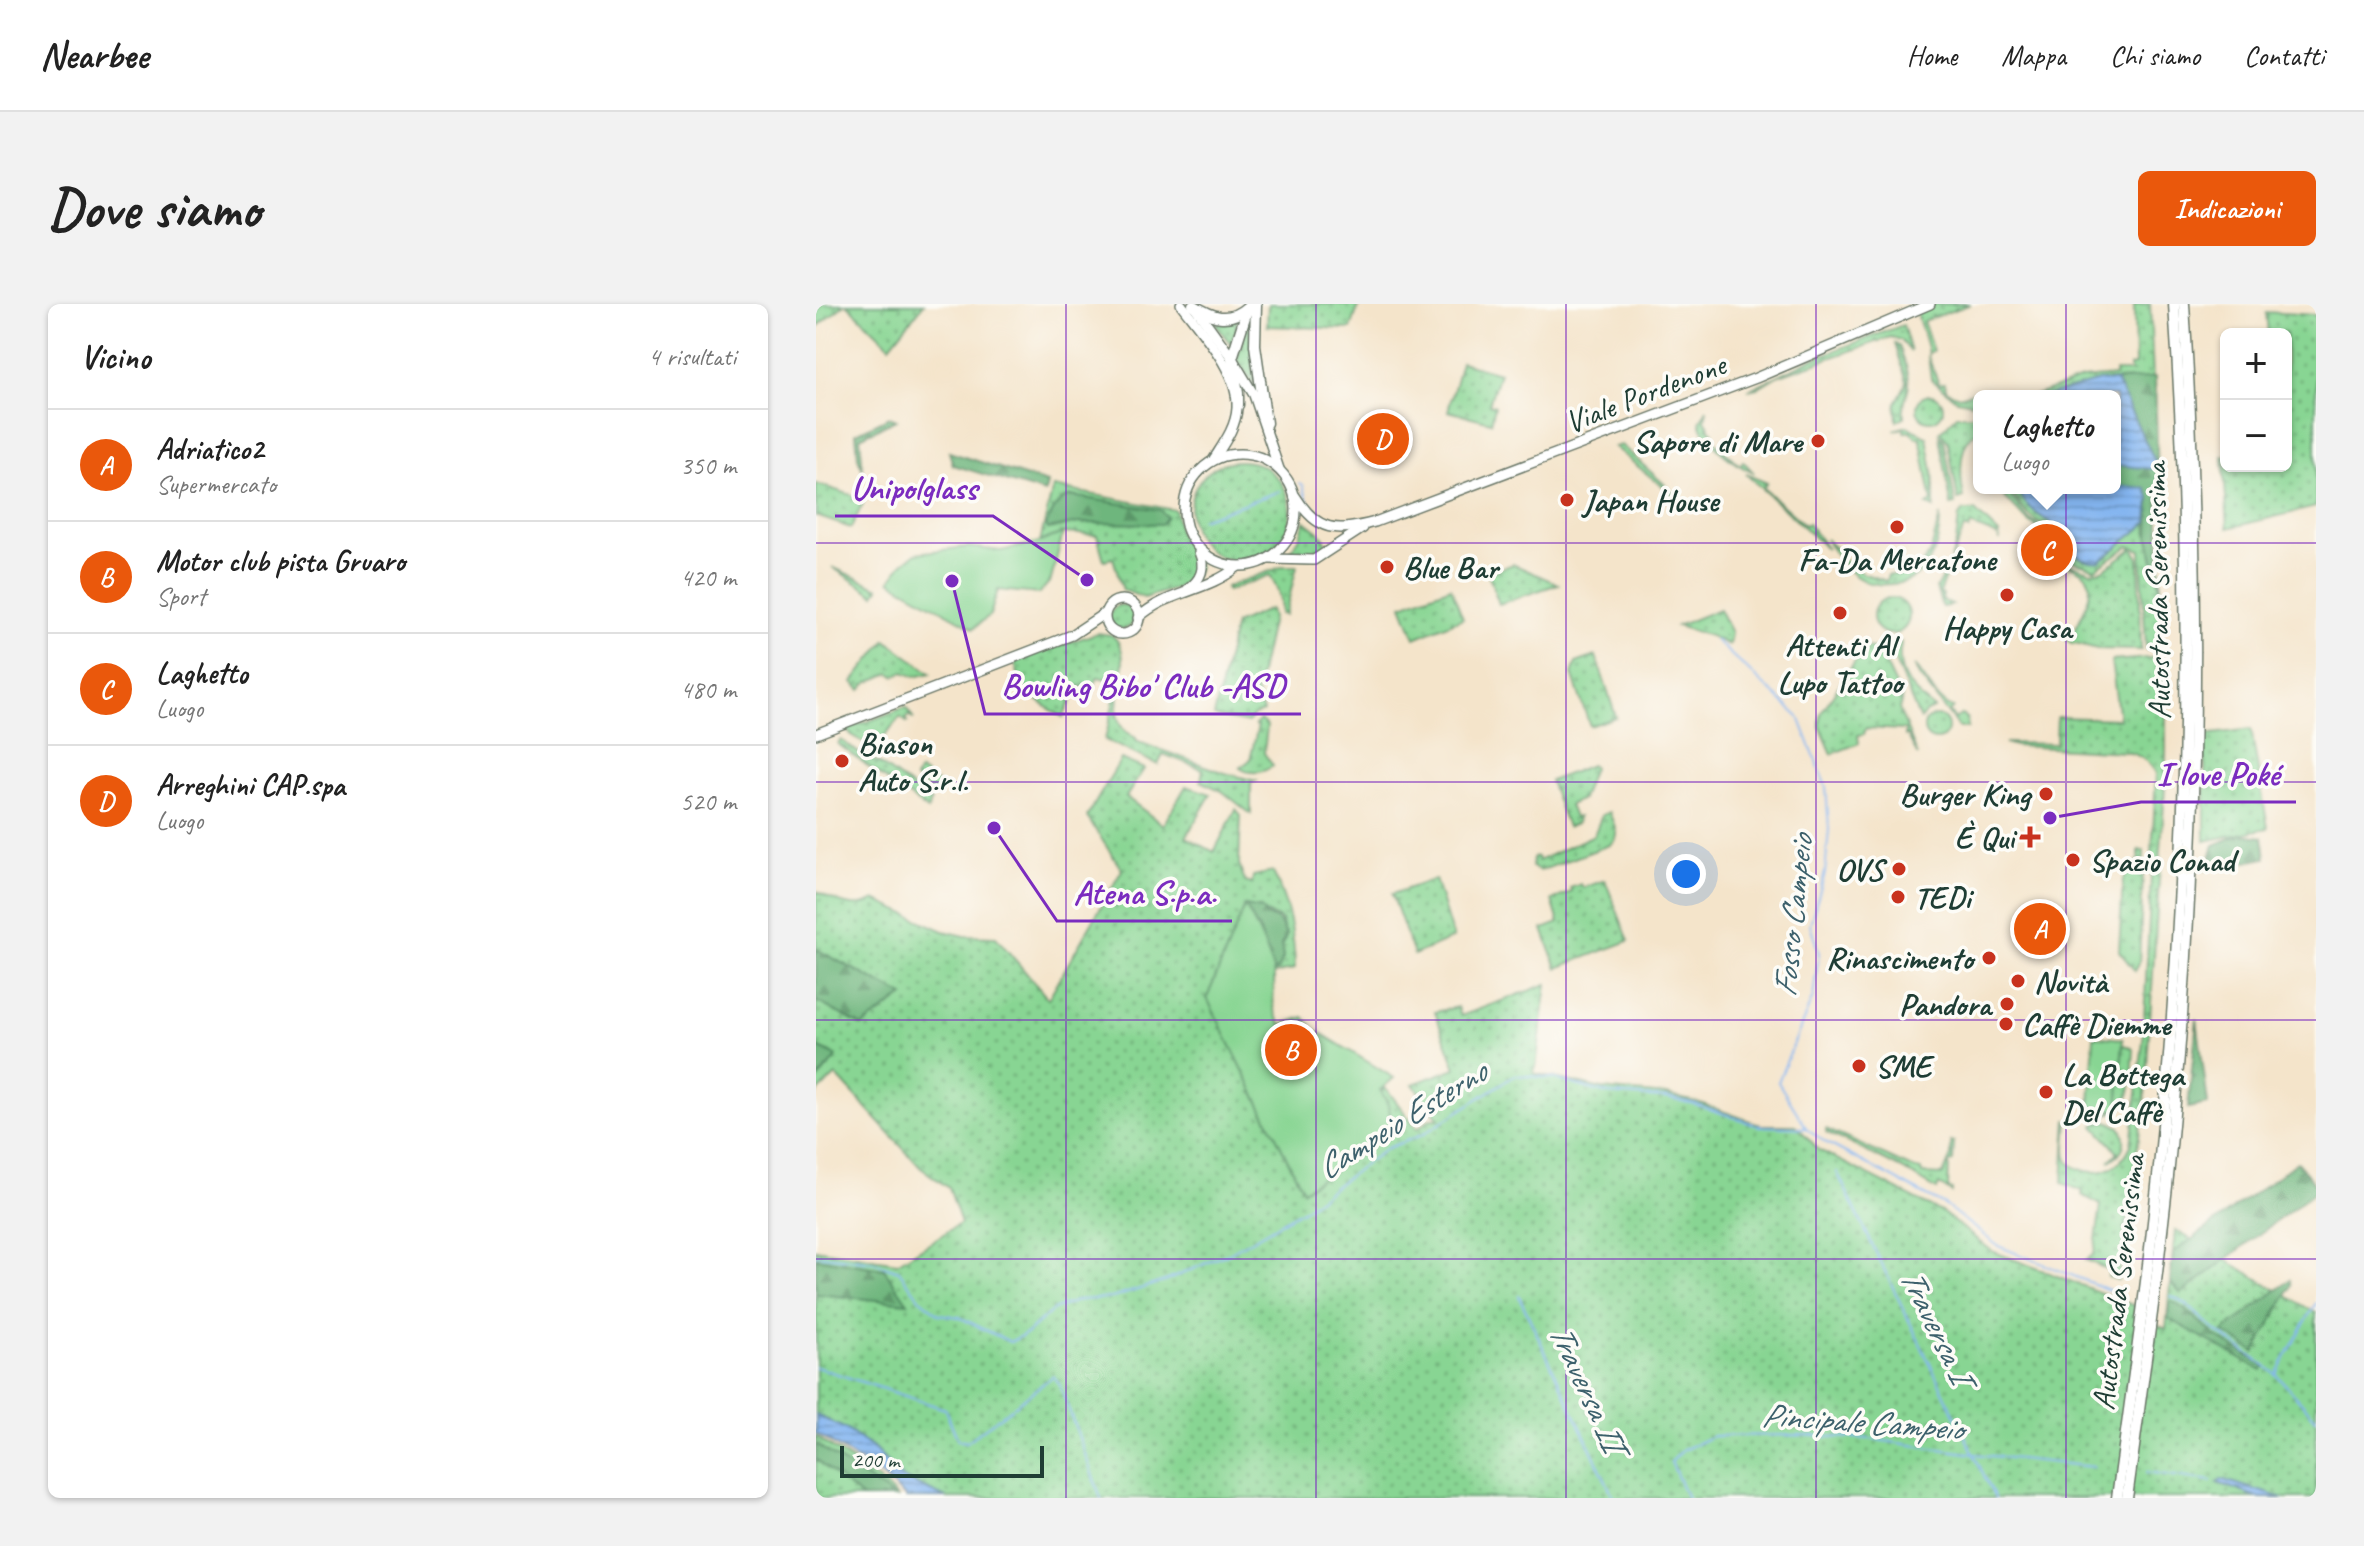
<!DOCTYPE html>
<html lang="it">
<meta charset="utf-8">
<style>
:root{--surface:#fff;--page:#f2f2f2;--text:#222;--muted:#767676;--line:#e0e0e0;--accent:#ea580c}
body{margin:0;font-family:Caveat,sans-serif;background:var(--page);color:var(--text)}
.controls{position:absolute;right:24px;top:24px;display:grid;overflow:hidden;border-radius:12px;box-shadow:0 2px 6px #0004}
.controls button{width:72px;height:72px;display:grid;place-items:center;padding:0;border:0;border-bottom:2px solid var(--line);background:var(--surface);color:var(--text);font:40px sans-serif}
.scale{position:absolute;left:24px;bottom:20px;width:204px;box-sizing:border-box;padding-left:8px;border:4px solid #1f3d34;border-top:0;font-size:22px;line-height:28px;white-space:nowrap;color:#1f3d34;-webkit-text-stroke:6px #fdfcf7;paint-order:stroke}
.you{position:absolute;left:870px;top:570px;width:28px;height:28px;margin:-20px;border:6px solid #fff;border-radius:50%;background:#1a73e8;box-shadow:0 0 0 12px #1a73e833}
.badge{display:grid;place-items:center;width:52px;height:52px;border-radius:50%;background:var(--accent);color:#fff;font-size:26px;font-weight:700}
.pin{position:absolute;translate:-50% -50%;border:4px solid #fff;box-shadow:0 2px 8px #0006}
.popup{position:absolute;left:1157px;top:86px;width:148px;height:104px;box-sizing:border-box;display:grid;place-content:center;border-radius:12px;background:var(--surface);filter:drop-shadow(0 2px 6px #0005);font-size:26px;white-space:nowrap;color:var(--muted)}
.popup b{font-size:30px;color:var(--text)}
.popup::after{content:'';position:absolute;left:50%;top:100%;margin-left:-16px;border:16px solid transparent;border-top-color:var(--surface)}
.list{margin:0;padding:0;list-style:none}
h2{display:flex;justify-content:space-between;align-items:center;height:104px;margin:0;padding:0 32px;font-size:34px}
h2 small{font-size:26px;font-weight:400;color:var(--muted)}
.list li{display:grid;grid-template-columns:52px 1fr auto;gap:24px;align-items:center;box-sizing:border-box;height:112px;padding:0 32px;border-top:2px solid var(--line)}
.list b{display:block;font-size:30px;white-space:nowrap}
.list p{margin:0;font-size:26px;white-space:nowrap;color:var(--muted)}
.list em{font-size:26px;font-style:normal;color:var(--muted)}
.map{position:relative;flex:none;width:1500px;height:1194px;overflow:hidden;border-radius:12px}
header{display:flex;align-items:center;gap:48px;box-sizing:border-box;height:112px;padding:0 40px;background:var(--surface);border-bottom:2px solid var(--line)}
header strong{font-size:38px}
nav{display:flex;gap:44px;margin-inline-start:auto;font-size:28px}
.intro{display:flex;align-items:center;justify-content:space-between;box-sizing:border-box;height:192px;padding:0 48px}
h1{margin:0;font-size:56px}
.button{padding:20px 36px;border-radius:12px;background:var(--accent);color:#fff;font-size:28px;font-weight:700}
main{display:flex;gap:48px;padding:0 48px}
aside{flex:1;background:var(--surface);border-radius:12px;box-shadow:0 2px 6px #0004}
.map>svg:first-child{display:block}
.green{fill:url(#green-dots);stroke:#548964;stroke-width:2}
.forest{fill:url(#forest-firs);stroke:#467a58;stroke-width:2}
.pitch{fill:#88d593;stroke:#548964;stroke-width:2}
.water{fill:url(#water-rules);stroke:#527992;stroke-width:2}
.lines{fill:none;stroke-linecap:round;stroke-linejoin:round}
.stream{stroke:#84b5f0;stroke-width:2}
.major-casing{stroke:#6a7768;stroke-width:12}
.highway-casing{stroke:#6a7768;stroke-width:13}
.major{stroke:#fff;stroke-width:9}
.highway{stroke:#fff;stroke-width:10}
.grid{fill:none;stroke:#7b2cbf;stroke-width:2;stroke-opacity:0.55}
.poi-dot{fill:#c8321e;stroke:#fdfcf7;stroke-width:3}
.labels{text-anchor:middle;stroke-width:7;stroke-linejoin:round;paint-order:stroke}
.street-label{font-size:32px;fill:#1f3d34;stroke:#fdfcf7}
.poi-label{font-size:32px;font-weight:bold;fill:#1f3d34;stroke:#fdfcf7;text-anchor:start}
.water-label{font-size:34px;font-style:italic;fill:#3d616c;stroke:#fdfcf7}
.leader{fill:none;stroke:#7b2cbf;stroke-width:3}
.callout-dot{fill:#7b2cbf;stroke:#fdfcf7;stroke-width:3}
.callout-label{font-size:34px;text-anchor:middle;font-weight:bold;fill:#7b2cbf;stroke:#fdfcf7;stroke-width:7;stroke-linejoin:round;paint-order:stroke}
</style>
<header>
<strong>Nearbee</strong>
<nav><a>Home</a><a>Mappa</a><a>Chi siamo</a><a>Contatti</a></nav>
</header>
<div class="intro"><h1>Dove siamo</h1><a class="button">Indicazioni</a></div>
<main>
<aside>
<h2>Vicino<small>4 risultati</small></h2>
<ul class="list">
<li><span class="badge">A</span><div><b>Adriatico2</b><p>Supermercato</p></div><em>350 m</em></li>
<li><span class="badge">B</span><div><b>Motor club pista Gruaro</b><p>Sport</p></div><em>420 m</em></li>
<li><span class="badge">C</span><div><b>Laghetto</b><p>Luogo</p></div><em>480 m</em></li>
<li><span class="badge">D</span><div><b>Arreghini CAP.spa</b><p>Luogo</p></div><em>520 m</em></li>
</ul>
</aside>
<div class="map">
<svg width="1500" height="1194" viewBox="0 0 1500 1194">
<defs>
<pattern id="green-dots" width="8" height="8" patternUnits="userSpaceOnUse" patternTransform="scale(2)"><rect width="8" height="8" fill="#88d593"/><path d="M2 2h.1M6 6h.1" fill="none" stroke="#6fae79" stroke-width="1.8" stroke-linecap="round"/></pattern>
<pattern id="forest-firs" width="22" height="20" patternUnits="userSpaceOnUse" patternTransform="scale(2)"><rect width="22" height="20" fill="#6eb67d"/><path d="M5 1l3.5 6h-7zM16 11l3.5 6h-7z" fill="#5a9567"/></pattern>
<pattern id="water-rules" width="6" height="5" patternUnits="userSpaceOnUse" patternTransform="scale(2)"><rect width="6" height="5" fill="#84b5f0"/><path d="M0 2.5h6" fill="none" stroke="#6b94c3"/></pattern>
</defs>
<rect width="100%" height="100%" fill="#fdfcf7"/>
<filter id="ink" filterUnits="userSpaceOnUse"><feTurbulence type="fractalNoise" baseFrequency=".0125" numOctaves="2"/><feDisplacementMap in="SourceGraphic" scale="16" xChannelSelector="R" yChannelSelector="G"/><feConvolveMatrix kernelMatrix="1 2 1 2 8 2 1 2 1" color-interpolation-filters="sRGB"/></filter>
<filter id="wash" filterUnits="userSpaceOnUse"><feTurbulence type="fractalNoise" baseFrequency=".006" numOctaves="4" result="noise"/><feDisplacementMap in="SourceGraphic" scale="32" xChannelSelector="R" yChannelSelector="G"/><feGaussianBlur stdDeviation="1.8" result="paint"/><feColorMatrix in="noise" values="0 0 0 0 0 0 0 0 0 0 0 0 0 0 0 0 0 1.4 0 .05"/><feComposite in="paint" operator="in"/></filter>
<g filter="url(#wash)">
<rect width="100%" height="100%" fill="#f4e4ca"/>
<g class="green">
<path d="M 1,0 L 29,0 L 0,24 Z"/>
<path d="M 31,0 L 108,0 L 74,42 Z"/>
<path d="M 452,0 L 543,0 L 535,25 L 451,22 Z"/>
<path d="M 1098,0 L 1155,0 L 1107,17 L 1117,47 L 1112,49 L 1112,53 L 1123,80 L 1128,79 L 1131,87 L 1143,92 L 1166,86 L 1167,92 L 1163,92 L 1163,100 L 1141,96 L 1115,75 L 1111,44 Z"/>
<path d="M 1318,0 L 1334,0 L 1339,125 L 1335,74 L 1283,77 L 1230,92 L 1218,92 L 1265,75 L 1299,72 L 1299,68 L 1314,68 L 1314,62 L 1319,61 Z"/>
<path d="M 1450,8 L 1500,11 L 1500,203 L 1412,224 L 1407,153 L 1410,152 L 1410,162 L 1470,162 L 1470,30 L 1452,30 Z"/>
<path d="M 433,13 L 438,80 L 421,56 Z"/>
<path d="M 422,16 L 415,40 L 399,19 Z"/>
<path d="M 1087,21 L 1095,48 L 1085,36 L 1075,33 L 961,72 L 941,84 L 932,86 L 996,55 Z"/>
<path d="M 1079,40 L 1083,42 C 1087,53 1094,69 1093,80 C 1091,93 1086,99 1088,113 L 1081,117 L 1080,99 L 1091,78 Z"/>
<path d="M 645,58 L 683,69 L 673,100 L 679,102 L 675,118 L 632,107 Z"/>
<circle cx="1114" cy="104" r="13"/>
<path d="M 891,105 L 889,116 L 897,129 L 894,133 L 920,158 L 924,161 L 927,157 L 938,169 C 918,160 890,140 884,118 Z"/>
<path d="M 1141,111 L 1163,111 L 1163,127 C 1141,136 1144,174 1148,194 L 1142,196 L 1132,137 L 1124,128 Z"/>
<path d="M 1091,122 L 1111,133 L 1118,173 L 1118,204 L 1111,201 L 1116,198 L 1104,133 L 1100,134 L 1095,128 L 1089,128 L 1088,124 L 1078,126 Z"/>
<path d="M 1124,132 L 1128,136 L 1139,200 L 1135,201 Z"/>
<path d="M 805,141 L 857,188 L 852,193 L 852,187 L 798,143 Z"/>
<circle cx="424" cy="207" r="50"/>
<path d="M 930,170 L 951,179 L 947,184 L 989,221 L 992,219 L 1011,245 Z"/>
<path d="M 0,180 L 49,195 L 35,224 L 0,212 Z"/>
<path d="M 237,183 L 359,206 L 363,229 L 383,263 C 377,284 347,287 328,294 L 307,286 L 297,254 L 288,256 L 281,231 L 247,229 L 224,238 Z"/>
<path d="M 1194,184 L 1205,184 L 1202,186 L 1242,224 L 1241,234 L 1268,256 L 1284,257 L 1332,218 L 1331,225 L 1345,287 L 1344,347 L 1330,346 L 1325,246 L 1313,242 L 1279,265 L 1232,248 L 1233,245 L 1230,244 L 1236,226 C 1216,217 1204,204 1194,184 Z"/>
<path d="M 1190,185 L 1211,214 L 1232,228 L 1225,245 L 1221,244 L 1227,228 L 1209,215 L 1184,188 Z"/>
<path d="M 1148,207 L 1159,207 L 1183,230 L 1184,237 L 1182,232 L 1155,221 L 1153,226 L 1148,224 L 1123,289 L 1127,291 L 1126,296 L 1136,301 L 1126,303 L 1120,284 L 1134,259 L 1140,238 L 1143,212 Z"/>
<path d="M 1124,212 C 1124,242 1112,279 1076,280 C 1066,281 1055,281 1046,276 C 1029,267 1019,250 1009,235 L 1024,248 L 1022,252 L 1046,269 L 1070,277 L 1072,271 L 1097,271 L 1114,250 Z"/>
<path d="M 489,217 C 498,225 512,231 511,245 L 493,253 L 472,252 L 483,234 Z"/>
<path d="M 1317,244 L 1323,254 L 1325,346 L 1281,345 L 1259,339 L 1257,340 L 1244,331 L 1255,332 C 1263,318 1285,281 1267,269 C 1256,261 1239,257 1226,253 L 1227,250 L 1275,268 L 1287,266 Z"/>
<path d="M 697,260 L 742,280 L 683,300 L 672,269 Z"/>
<path d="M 468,262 L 481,262 L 469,311 L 464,310 C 466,293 461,284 454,271 L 411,287 L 410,283 Z"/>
<path d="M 16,263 L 63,284 L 59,291 Z"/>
<path d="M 635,283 L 647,314 L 599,334 L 586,301 Z"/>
<circle cx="1075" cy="312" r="18"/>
<circle cx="306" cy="313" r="12"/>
<path d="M 454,305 L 456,314 L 440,387 L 447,408 L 438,411 L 432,419 L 398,412 L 419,320 Z"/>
<path d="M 903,305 L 915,329 L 913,341 L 894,332 L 861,322 Z"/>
<path d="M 281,329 L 296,331 C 328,358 275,415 320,434 L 320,437 L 409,469 L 440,477 L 435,479 L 435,510 L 406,487 L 385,477 L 387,465 L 347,450 L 342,461 L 289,436 L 302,378 L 282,373 L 276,386 L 263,382 L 247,413 C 222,398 207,390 199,360 L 202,356 Z"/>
<path d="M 70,336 L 115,369 L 99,373 L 88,368 L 79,372 L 74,369 L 51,379 L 45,386 L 37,378 Z"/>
<path d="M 1085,338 C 1079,373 1094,383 1118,405 L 1110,408 L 1104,416 L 1071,339 Z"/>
<path d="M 1052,343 L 1063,346 L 1086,394 L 1083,405 L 1102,452 L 1092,432 L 1089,432 L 1089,426 L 1050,424 L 1048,430 L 1042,431 L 1043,439 L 1016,450 L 1004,422 L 1005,409 L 1045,348 Z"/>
<path d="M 780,352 L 800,413 L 774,422 L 756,370 L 760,359 Z"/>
<path d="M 1345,353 L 1350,388 L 1350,467 L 1329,792 L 1302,976 L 1292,973 L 1293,966 L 1270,956 L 1278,950 L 1285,901 L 1266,891 L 1267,887 L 1247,879 L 1251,814 C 1254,825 1246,846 1253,858 C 1257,863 1263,865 1270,867 C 1291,871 1306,861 1315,841 L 1327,737 L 1340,469 C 1332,456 1324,451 1310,448 L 1199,442 L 1189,439 L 1240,440 L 1241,413 L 1303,415 L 1295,357 Z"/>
<path d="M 1098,362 C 1109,372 1121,400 1137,404 L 1133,408 L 1139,415 L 1145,411 L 1151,414 L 1152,424 L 1143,424 L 1103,372 Z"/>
<path d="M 90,403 L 98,415 L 93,411 L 90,415 L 92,419 L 84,413 L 57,446 L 29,426 Z"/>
<circle cx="1120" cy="424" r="12"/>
<path d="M 444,416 L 451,422 L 448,449 L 457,462 C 447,469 434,471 424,464 L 434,456 L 442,422 L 439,421 Z"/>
<path d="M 1435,425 L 1452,524 L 1389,537 L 1389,431 Z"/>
<path d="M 25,436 L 51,455 L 60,457 L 115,497 L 112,506 L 22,440 Z"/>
<path d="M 305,455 L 328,465 L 310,493 L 347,521 L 370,482 L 395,490 L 370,533 L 398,548 L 420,505 L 425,511 L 423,560 L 429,578 L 436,580 L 437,572 L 457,568 C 473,603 478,627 479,665 L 458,670 L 457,667 L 462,665 L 467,654 L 465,641 L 469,637 C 468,631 468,619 464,615 C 461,612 436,605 429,602 L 391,694 L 487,886 L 569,783 L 601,825 L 614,815 L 623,815 L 597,780 L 640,764 L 619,708 L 642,703 L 645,712 L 731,680 L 720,763 L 717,769 L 786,785 L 850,791 L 884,799 L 945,821 L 980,821 L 1003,846 L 1127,909 L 1176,947 L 1319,1002 L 1318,1011 L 1350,1025 L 1359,926 L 1500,1009 L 1500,1194 L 128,1194 L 86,1174 L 57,1144 L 28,1124 L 0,1111 L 0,945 L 81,959 L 145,919 L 133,884 L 105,864 L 20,771 L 0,790 L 0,587 C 20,597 38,608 59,596 L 128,627 L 149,632 L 180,633 L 232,695 L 306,566 L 271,513 Z"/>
<path d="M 775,461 L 777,464 L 766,495 L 753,501 L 758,514 L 762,513 L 761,519 L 751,523 L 734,477 Z"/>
<path d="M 104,467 L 126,482 L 123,488 L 117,488 L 99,475 Z"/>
<path d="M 793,508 C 798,521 806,532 793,541 L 724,567 L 716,563 L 717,554 L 721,553 L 722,557 L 778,531 L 786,511 Z"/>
<path d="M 1323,546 L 1328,547 L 1323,660 L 1319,667 L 1303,647 L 1307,575 L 1323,555 Z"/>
<path d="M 619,575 L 637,634 L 598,651 L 576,590 Z"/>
<path d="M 789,576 L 813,637 L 741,664 L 727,625 L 743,619 L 736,596 L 756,588 L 754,584 L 765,580 L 767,584 Z"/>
<path d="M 1307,741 L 1315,743 L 1318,747 C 1315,774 1321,809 1286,810 L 1302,806 Z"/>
<path d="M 1292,817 L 1304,823 C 1313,838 1307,850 1293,857 L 1302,848 L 1278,822 L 1281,819 Z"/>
<path d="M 1010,825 L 1096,864 L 1105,866 L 1106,870 L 1127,871 L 1135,852 L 1135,838 L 1138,839 L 1137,858 L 1133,859 L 1132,885 L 1136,886 L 1136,889 L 1123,881 L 1121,886 L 1086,865 L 1010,828 Z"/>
<path d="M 0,1132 C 27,1153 59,1168 81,1194 L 0,1194 Z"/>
</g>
<g class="forest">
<path d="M 1339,73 L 1345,287 L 1333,234 L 1334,193 L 1310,182 L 1299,183 L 1299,161 L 1340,159 L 1300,77 Z"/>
<path d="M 73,113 L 80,116 L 44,133 L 47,166 L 42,154 L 40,129 Z"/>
<path d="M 133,148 L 231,179 L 229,189 L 137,161 Z"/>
<path d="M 256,192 L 344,206 L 351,213 L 346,220 L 263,219 L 232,225 L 230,221 C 237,208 241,194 256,192 Z"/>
<path d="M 1425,530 L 1447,533 L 1450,554 L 1390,566 L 1398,541 Z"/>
<path d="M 429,602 L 446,605 L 451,612 C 470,617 460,618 471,631 L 465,641 L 467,654 L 462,665 L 457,667 L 444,628 Z"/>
<path d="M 0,645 L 88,692 L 46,722 L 0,697 Z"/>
<path d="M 1381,715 L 1392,800 L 1372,804 Z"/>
<path d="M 0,742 L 21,752 L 0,778 Z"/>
<path d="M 1481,858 L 1500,881 L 1500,887 L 1365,990 L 1354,978 L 1357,949 Z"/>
<path d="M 0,954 L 68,965 L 92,999 L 0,990 Z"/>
<path d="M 1474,976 L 1476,981 L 1439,1048 L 1407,1028 Z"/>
<path d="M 1353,996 L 1369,1005 L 1400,1032 L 1449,1063 L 1446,1067 L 1352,1014 Z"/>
<path d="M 0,1140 L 79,1194 L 46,1194 L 0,1155 Z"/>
</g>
<g class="pitch">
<path d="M 247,229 L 235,276 L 223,290 L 182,286 L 174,311 L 158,324 L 74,277 L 86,260 L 100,249 L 152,243 L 185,247 L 224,238 Z"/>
<path d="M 429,602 C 441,623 451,643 457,666 C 462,689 450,696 466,721 L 488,713 L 498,725 L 578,774 L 564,786 C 571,797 578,809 571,821 C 561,841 508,872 487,886 L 391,694 Z"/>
<path d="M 1278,732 L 1307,735 L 1302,806 L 1274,803 Z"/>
</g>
<g class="water">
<path d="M 1283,77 L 1300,77 L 1340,159 L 1337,165 L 1299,161 L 1299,92 L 1230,92 Z"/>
<path d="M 1310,182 L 1330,184 L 1334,193 L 1332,218 L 1284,257 C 1266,261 1254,244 1240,234 L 1241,224 C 1226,212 1210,206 1202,186 Z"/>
<path d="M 0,1111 L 28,1124 L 57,1144 L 86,1174 L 130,1194 L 90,1194 L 65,1171 L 0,1129 Z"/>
<path d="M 1405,1175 L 1467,1194 L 1443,1194 L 1402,1179 Z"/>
</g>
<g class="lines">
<g class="stream">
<path d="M 484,179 L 487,181 L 492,198 L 505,212"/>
<path d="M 385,215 L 464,187"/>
<path d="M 899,336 L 983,413 L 1010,483 L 1013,525 L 1009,569 L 994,620 L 1003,649 L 997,693 L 962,778 L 990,823"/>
<path d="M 1021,868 L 1179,1194"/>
<path d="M 0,951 L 57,958 L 83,967 L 103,994 L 123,1010 L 143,1013 L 194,1038 L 211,1029 L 237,1006 L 263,996 L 296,994 L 352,976 L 413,949 L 488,905 L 571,844 L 606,831 L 699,771 L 736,774 L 792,790 L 850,794 L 879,800 L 943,822 L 990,824 L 1009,838 L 1130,902 L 1182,942 L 1303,990"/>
<path d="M 703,992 L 798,1194"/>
<path d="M 1355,992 L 1370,1000 L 1395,1023 L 1460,1070 L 1500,1115"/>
<path d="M 0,1063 L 129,1105 L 142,1136 L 151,1138 L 237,1072 L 243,1079 L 285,1194"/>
<path d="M 1460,1070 L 1500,999"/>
<path d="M 1331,1168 L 1395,1177"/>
<path d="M 871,1194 L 855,1158 L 867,1146 L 897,1132 L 983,1131 L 1054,1135 L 1158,1150 L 1278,1163"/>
</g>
</g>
</g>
<g filter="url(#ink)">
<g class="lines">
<defs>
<g id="major">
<path d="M 365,0 C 385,27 423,68 421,104 C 420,123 408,139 398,155"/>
<path d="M 379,3 L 416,54 L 438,91 L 463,165"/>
<circle cx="424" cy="206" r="56"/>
<path d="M 479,192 C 502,229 520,228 559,218 L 940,74 L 1114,0"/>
<path d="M 453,255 L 498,256 L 547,224"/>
<path d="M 371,286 C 385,276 390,264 383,248"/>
<circle cx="306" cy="313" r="17"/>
<path d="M 322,314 C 351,287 391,288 421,263"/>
<path d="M 0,430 L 256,331 L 289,309"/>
</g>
<g id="highway">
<path d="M 440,0 L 439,41 L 450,119"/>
<path d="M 377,1 C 396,13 412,20 431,3"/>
<path d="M 422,101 L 422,89 L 416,54 L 433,0"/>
<path d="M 1301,1194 C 1319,1062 1338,930 1349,798 C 1373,533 1376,265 1358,0"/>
<path d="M 1311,1194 C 1329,1062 1348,930 1359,798 C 1383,533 1385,266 1368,0"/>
</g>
</defs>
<use href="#major" class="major-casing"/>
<use href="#highway" class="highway-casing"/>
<use href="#major" class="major"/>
<use href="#highway" class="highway"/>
</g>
</g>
<path class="grid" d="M 250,0 L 250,1194M 500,0 L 500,1194M 750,0 L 750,1194M 1000,0 L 1000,1194M 1250,0 L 1250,1194M 0,239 L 1500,239M 0,478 L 1500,478M 0,716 L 1500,716M 0,955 L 1500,955"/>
<g class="poi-dot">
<circle cx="1002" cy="137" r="8"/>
<circle cx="751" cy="196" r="8"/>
<circle cx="1081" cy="223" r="8"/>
<circle cx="571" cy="263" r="8"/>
<circle cx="1191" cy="291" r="8"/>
<circle cx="1024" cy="309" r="8"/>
<circle cx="26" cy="457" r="8"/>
<circle cx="1230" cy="490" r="8"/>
<path d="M1210 521h8v8h8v8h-8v8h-8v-8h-8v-8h8z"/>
<circle cx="1257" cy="556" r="8"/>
<circle cx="1083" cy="565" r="8"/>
<circle cx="1082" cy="593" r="8"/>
<circle cx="1173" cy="654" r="8"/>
<circle cx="1202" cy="677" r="8"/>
<circle cx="1191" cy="700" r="8"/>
<circle cx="1190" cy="720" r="8"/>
<circle cx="1043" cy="762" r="8"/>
<circle cx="1230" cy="788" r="8"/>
</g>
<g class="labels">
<g class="street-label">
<text transform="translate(829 89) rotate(-21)" y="11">Viale Pordenone</text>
<text transform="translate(1341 287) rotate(-91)" y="11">Autostrada Serenissima</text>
<text transform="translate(1302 978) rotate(-83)" y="11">Autostrada Serenissima</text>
</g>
<g class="poi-label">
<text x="986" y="148" text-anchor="end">Sapore di Mare</text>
<text x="767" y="207">Japan House</text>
<text x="1081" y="266" text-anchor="middle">Fa-Da Mercatone</text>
<text x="587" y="274">Blue Bar</text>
<text x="1191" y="334" text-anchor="middle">Happy Casa</text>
<text x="1024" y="352" text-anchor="middle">Attenti Al<tspan x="1024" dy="37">Lupo Tattoo</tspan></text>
<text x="42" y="450">Biason<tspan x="42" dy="37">Auto S.r.l.</tspan></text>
<text x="1214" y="501" text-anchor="end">Burger King</text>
<text x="1198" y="544" text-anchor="end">È Qui</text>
<text x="1273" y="567">Spazio Conad</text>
<text x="1067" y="576" text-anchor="end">OVS</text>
<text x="1098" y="604">TEDi</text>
<text x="1157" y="665" text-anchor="end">Rinascimento</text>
<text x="1218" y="688">Novità</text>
<text x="1175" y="711" text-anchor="end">Pandora</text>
<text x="1206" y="731">Caffè Diemme</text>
<text x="1059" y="773">SME</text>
<text x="1246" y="781">La Bottega<tspan x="1246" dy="37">Del Caffè</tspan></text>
</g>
<g class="water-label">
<text transform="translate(976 612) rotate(-84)" y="12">Fosso Campeio</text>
<text transform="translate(585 815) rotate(-32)" y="12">Campeio Esterno</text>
<text transform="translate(1121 1021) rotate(64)" y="12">Traversa I</text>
<text transform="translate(772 1083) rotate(65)" y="12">Traversa II</text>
<text transform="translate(1046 1117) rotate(4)" y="12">Pincipale Campeio</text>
</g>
</g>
<path class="leader" d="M271 276L177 212H19M136 277L169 410H485M1234 514L1325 498H1480M178 524L241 617H416"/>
<g class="callout-dot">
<circle cx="271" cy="276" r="8"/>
<circle cx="136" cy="277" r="8"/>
<circle cx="1234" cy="514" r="8"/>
<circle cx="178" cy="524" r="8"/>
</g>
<g class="callout-label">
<text x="98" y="195">Unipolglass</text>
<text x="327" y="393">Bowling Bibo' Club -ASD</text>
<text x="1402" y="481">I love Poké</text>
<text x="329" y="600">Atena S.p.a.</text>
</g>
</svg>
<div class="controls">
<button>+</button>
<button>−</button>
</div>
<div class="scale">200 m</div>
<div class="you"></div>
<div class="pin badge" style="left:1224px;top:625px">A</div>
<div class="pin badge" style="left:475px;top:746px">B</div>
<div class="pin badge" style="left:1231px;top:246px">C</div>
<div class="popup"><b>Laghetto</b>Luogo</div>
<div class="pin badge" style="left:567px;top:135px">D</div>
</div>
</main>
